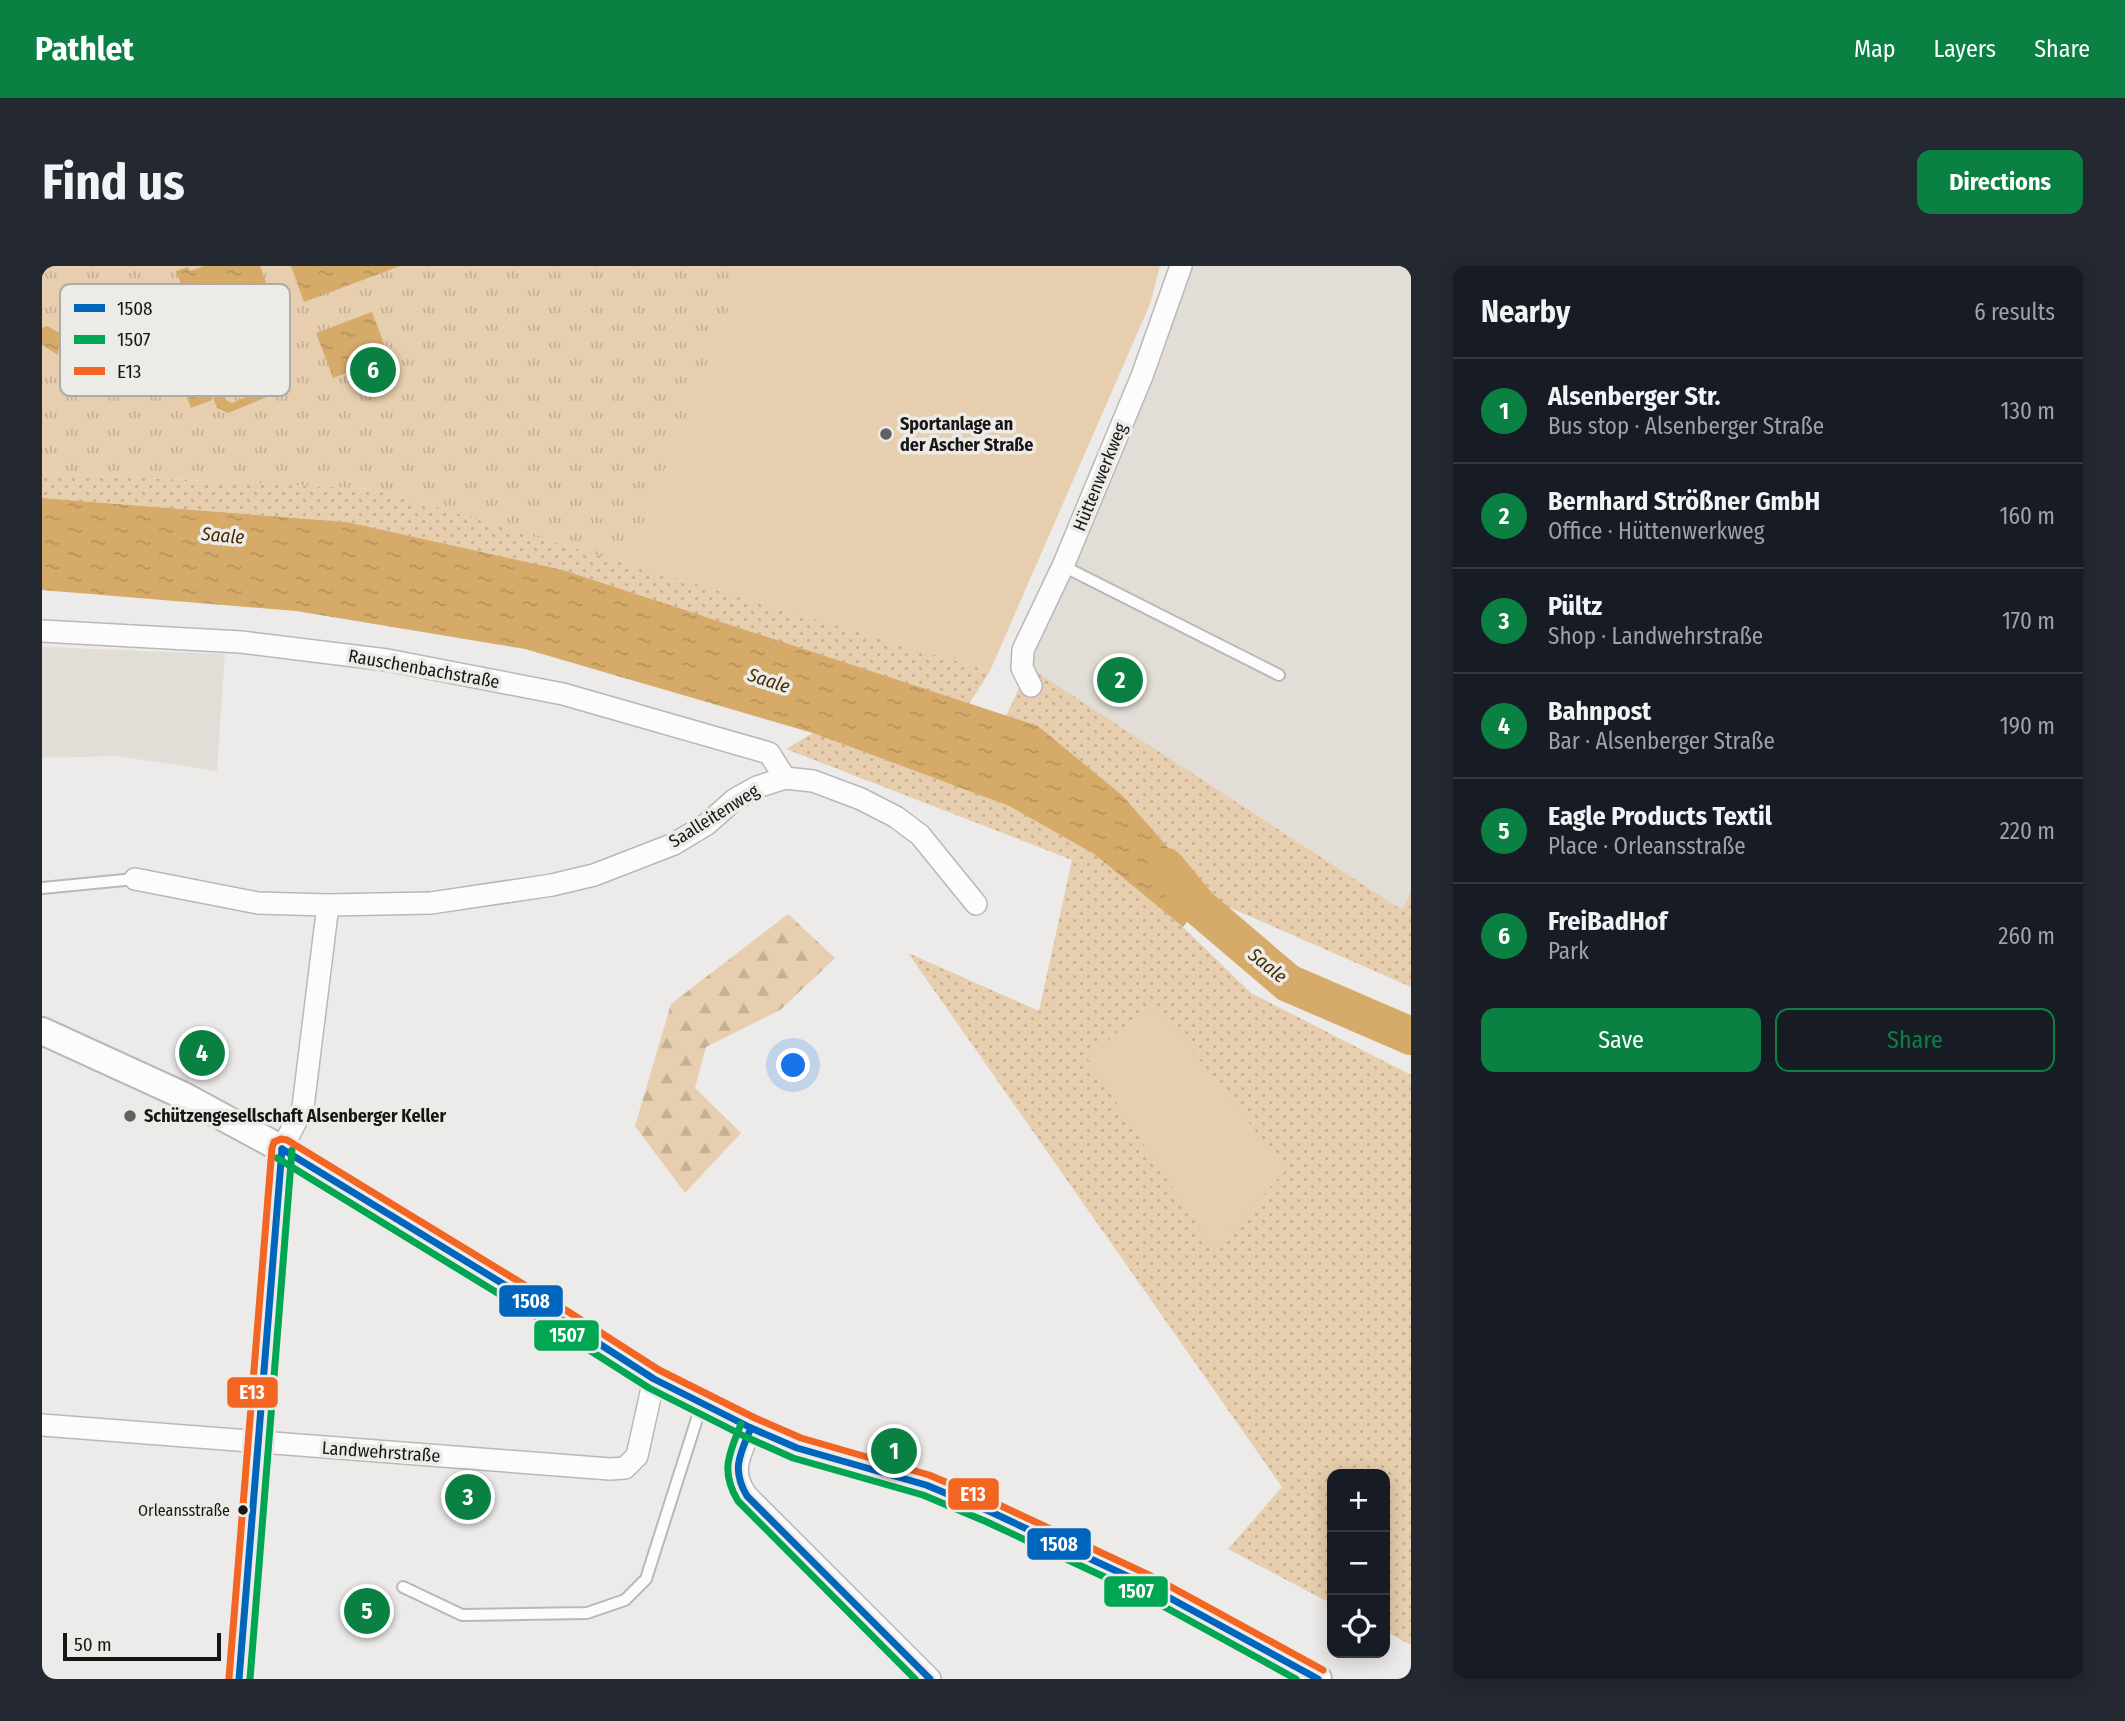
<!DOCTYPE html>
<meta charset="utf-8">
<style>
:root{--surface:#171b24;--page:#242831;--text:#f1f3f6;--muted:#9ea1a6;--line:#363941;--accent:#0b8043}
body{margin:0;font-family:"Fira Sans Condensed",sans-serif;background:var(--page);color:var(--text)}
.controls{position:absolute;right:21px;bottom:21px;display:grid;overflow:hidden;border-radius:14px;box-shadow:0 4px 18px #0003}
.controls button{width:63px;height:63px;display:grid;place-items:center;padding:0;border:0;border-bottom:2px solid var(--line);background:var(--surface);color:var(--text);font:35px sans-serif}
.scale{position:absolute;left:21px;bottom:18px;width:158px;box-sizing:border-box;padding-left:7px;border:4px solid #181716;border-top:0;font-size:19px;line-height:24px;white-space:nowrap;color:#181716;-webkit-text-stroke:5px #edebe8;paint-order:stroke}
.you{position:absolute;left:752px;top:800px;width:24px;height:24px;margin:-18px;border:5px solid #fff;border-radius:50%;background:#1a73e8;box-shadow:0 0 0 10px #1a73e833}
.badge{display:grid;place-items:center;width:46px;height:46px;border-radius:50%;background:var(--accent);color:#fff;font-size:23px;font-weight:700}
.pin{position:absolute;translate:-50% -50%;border:4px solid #fff;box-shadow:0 2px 7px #0006}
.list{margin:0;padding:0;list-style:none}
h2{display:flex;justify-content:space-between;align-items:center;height:91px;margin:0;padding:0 28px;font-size:30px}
h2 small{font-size:23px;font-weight:400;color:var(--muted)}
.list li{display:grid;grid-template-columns:46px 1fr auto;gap:21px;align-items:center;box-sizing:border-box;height:105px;padding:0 28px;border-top:2px solid var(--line)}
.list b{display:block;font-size:26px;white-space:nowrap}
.list p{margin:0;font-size:23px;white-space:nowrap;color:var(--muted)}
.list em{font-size:23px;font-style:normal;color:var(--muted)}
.actions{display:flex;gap:14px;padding:21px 28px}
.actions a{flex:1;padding:16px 0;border:2px solid var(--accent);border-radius:14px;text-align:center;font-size:24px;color:var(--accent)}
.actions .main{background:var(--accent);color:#fff}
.icon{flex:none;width:38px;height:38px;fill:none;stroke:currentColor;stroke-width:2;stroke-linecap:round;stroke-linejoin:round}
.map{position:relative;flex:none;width:1369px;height:1413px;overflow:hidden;border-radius:14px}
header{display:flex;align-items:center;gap:42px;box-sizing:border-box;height:98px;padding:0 35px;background:var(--accent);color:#fff}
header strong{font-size:33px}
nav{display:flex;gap:38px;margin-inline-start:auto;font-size:24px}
.intro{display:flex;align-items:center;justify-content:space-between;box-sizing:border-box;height:168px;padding:0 42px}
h1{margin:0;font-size:49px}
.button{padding:18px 32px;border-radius:14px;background:var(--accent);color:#fff;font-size:24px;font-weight:700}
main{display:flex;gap:42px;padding:0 42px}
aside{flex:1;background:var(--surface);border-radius:14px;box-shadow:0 4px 18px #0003}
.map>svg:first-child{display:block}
.built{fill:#e2ded7}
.grass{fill:url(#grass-dots)}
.forest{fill:url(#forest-firs)}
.park{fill:url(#park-tufts)}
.garden{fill:#e6ceae}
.water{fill:url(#water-ripples);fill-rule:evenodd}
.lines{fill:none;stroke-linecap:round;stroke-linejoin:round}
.river{stroke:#d6ab6a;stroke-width:38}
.service-casing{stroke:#b9b8b7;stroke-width:14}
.minor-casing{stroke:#b9b8b7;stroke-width:24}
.tertiary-casing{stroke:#b9b8b7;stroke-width:30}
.service{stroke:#fcfcfc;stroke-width:10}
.minor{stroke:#fcfcfc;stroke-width:21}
.tertiary{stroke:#fcfcfc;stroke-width:26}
.bus-1-casing{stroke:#edebe8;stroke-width:12}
.bus-2-casing{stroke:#edebe8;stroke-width:12}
.bus-3-casing{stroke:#edebe8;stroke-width:12}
.bus-1{stroke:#0065bd;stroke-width:7}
.bus-2{stroke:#00a651;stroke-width:7}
.bus-3{stroke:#f26522;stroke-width:7}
.poi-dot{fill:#626160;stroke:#edebe8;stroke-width:2.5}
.bus-dot{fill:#181716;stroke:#edebe8;stroke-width:2.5}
.labels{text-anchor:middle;stroke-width:7;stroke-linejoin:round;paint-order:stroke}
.bus-label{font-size:16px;fill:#181716;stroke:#edebe8;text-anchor:end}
.poi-label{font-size:18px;font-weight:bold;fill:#181716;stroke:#edebe8;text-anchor:start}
.street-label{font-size:18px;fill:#181716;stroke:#edebe8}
.water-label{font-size:19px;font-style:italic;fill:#452c04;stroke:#edebe8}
.key{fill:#edebe8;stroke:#adaba9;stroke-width:2}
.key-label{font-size:19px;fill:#181716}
.line-badge{stroke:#edebe8;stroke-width:2.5}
.badge-label{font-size:19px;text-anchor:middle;font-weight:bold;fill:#fff}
</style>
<header>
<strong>Pathlet</strong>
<nav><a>Map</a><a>Layers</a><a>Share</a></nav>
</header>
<div class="intro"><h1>Find us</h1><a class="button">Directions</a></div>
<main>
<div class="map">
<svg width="1369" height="1413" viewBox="0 0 1369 1413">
<defs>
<pattern id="grass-dots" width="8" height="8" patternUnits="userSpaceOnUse" patternTransform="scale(1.75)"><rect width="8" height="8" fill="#e6ceae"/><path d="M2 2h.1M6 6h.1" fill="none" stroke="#c5b095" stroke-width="1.8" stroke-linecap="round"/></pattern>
<pattern id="forest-firs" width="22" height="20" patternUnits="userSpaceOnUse" patternTransform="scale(1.75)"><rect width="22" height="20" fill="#e6ceae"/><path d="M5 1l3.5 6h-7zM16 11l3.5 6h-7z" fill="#c5b095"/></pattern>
<pattern id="park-tufts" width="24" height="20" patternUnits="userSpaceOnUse" patternTransform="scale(1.75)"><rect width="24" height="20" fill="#e6ceae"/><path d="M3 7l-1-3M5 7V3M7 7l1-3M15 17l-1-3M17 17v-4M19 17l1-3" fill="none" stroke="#c5b095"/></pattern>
<pattern id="water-ripples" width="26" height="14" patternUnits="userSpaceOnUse" patternTransform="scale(1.75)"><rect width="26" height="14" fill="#d6ab6a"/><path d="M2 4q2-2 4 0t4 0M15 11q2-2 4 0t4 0" fill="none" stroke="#b7925b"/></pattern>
</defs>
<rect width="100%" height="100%" fill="#ecebe9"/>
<g class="built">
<path d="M 1148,0 L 1369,0 L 1369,626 L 1360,645 L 987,401 Z"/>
<path d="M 0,381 L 183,388 L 175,505 L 74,490 L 0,492 Z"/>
</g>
<g class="grass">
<path d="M 0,207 L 333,223 L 948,405 L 927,438 L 521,304 L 305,256 L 0,232 Z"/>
<path d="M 987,401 L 1360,644 L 1369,626 L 1369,721 L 1173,635 L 1081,530 L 996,460 L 964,450 Z"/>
<path d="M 771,467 L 967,540 L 1052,588 L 1141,661 L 1209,727 L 1369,809 L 1369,1379 L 1343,1365 L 1343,1208 L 1290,1208 L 1290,1338 L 1186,1283 L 1240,1221 L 866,687 L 997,745 L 1030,594 L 744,483 Z"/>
</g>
<path class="forest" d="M 746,648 L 793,692 L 738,744 L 664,781 L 653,822 L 699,867 L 643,927 L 593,860 L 629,738 Z"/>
<path class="park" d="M 0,0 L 704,0 L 585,298 L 333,223 L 0,207 Z"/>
<g class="garden">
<path d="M 704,0 L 1118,0 L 1108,38 L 948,405 L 585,298 Z"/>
<path d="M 1112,736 L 1244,904 L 1171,983 L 1045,792 Z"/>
</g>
<g class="water">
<path d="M 162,0 L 218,0 L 234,44 L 191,63 L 195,72 L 223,86 L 236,119 L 230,129 L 186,147 L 175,142 L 170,129 L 170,134 L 149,142 L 130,92 L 136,81 L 159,72 L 134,5 L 146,1 L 148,5 ZM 209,95 L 220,99 L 227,119 L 225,123 L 190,137 L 184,134 L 181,125 L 203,116 L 208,121 L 215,120 L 216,111 L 210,108 L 205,96 Z"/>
<path d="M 249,0 L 358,0 L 262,36 Z"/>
<path d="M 330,46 L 347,91 L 291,112 L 274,67 Z"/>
<path d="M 5,60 L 18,67 L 16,89 L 0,79 L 0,62 Z"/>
<path d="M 0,232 L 305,256 L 521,304 L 996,460 L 1081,530 L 1173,635 L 1157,641 L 1141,661 L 1052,588 L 967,540 L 771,467 L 483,383 L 254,345 L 0,324 Z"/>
</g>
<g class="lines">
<path class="river" d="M 1124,601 L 1157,641 L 1246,717 L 1369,770"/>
<defs>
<g id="service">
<path d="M 1021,300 L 1237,409"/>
<path d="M 0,622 L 93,613"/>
<path d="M 361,1321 L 420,1349 L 545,1347 L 583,1334 L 604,1313 L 660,1137"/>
</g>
<g id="minor">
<path d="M 0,365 L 199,376 L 345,394 L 521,428 L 727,487 L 743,512"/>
<path d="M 989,420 L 980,402 L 981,384 L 1021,300 L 1100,110 L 1139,0"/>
<path d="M 93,613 L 216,637 L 286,639 L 389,637 L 510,619 L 552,609 L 632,578 L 665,558 L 692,534 L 715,521 L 743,512 L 771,515 L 819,533 L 854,551 L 878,569 L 934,638"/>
<path d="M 0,1159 L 568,1203 L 583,1202 L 595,1190 L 612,1113"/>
<path d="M 709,1162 C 699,1188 686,1204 705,1230 L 888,1413"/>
<path d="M 197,1413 L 215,1177 L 240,883 L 261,841 L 286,639"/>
</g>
<path id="tertiary" d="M 0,765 L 140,829 L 240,883 L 517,1052 L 612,1113 L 709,1162 L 755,1182 L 884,1219 L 949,1246 L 1104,1319 L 1276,1413"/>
</defs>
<use href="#service" class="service-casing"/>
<use href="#minor" class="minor-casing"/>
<use href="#tertiary" class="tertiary-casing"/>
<use href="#service" class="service"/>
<use href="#minor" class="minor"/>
<use href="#tertiary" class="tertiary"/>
<defs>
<g id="bus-1">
<path d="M 240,883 L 517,1052 L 612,1113 L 709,1162 L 755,1182 L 884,1219 L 949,1246 L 1104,1319 L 1276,1413"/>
<path d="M 709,1162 C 698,1188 689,1203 705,1230 L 888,1413"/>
<path d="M 197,1413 L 240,883"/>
</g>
<g id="bus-2">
<path d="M 235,892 L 511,1061 L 607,1122 L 704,1171 L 751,1192 L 881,1229 L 945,1256 L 1099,1328 L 1254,1413"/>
<path d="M 699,1158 C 687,1188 678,1205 696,1235 L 873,1413"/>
<path d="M 208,1413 L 250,884"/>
</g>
<path id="bus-3" d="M 187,1412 L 230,882 L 232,876 L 239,873 L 245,874 L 522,1043 L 617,1104 L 713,1152 L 759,1172 L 887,1209 L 953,1237 L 1109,1310 L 1281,1404"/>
</defs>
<use href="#bus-1" class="bus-1-casing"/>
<use href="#bus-2" class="bus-2-casing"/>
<use href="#bus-3" class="bus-3-casing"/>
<use href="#bus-1" class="bus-1"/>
<use href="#bus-2" class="bus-2"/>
<use href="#bus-3" class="bus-3"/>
</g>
<g class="poi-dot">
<circle cx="844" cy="168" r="7"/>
<circle cx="88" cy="850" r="7"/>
</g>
<circle class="bus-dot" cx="201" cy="1244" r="6"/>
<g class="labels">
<g class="bus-label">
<text x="188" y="1250">Orleansstraße</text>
</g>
<g class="poi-label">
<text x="858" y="164">Sportanlage an<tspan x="858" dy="21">der Ascher Straße</tspan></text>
<text x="102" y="856">Schützengesellschaft Alsenberger Keller</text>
</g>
<g class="street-label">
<text transform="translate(1058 211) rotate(-68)" y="6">Hüttenwerkweg</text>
<text transform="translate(382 403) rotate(10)" y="6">Rauschenbachstraße</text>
<text transform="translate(672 550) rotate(-32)" y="6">Saalleitenweg</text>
<text transform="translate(339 1186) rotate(4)" y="6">Landwehrstraße</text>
</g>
<g class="water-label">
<text transform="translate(181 269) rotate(5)" y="7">Saale</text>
<text transform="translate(727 414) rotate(18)" y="7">Saale</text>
<text transform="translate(1226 699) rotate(39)" y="7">Saale</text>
</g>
</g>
<rect x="18" y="18" width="230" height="112" rx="10" class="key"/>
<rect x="32" y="38" width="31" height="8" fill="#0065bd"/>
<rect x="32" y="69" width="31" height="9" fill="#00a651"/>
<rect x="32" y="101" width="31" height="8" fill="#f26522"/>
<g class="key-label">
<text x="75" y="49">1508</text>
<text x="75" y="80">1507</text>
<text x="75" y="112">E13</text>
</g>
<g class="line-badge">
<rect x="456" y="1018" width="66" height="34" rx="7" fill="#0065bd"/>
<rect x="491" y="1053" width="67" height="33" rx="7" fill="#00a651"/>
<rect x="184" y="1110" width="53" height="33" rx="7" fill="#f26522"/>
<rect x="905" y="1211" width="53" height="34" rx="7" fill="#f26522"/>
<rect x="984" y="1261" width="66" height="34" rx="7" fill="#0065bd"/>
<rect x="1061" y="1309" width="66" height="33" rx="7" fill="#00a651"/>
</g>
<g class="badge-label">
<text x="489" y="1042">1508</text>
<text x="525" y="1076">1507</text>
<text x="210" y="1133">E13</text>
<text x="931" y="1235">E13</text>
<text x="1017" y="1285">1508</text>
<text x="1094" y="1332">1507</text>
</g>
</svg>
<div class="controls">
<button>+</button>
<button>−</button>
<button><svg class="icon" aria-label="locate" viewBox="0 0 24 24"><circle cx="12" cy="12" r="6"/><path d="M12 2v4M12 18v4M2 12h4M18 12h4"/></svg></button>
</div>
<div class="scale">50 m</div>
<div class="you"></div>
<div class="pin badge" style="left:852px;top:1185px">1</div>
<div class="pin badge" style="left:1078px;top:414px">2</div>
<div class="pin badge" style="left:426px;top:1231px">3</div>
<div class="pin badge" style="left:160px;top:787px">4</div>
<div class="pin badge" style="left:325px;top:1345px">5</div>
<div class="pin badge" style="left:331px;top:104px">6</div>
</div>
<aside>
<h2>Nearby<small>6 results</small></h2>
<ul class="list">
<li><span class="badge">1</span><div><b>Alsenberger Str.</b><p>Bus stop · Alsenberger Straße</p></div><em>130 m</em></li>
<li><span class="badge">2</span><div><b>Bernhard Strößner GmbH</b><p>Office · Hüttenwerkweg</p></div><em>160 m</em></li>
<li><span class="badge">3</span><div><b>Pültz</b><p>Shop · Landwehrstraße</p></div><em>170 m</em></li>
<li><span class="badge">4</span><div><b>Bahnpost</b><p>Bar · Alsenberger Straße</p></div><em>190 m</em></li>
<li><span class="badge">5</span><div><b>Eagle Products Textil</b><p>Place · Orleansstraße</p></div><em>220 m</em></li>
<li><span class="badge">6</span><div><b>FreiBadHof</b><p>Park</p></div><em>260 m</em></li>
</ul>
<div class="actions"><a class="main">Save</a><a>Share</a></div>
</aside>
</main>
